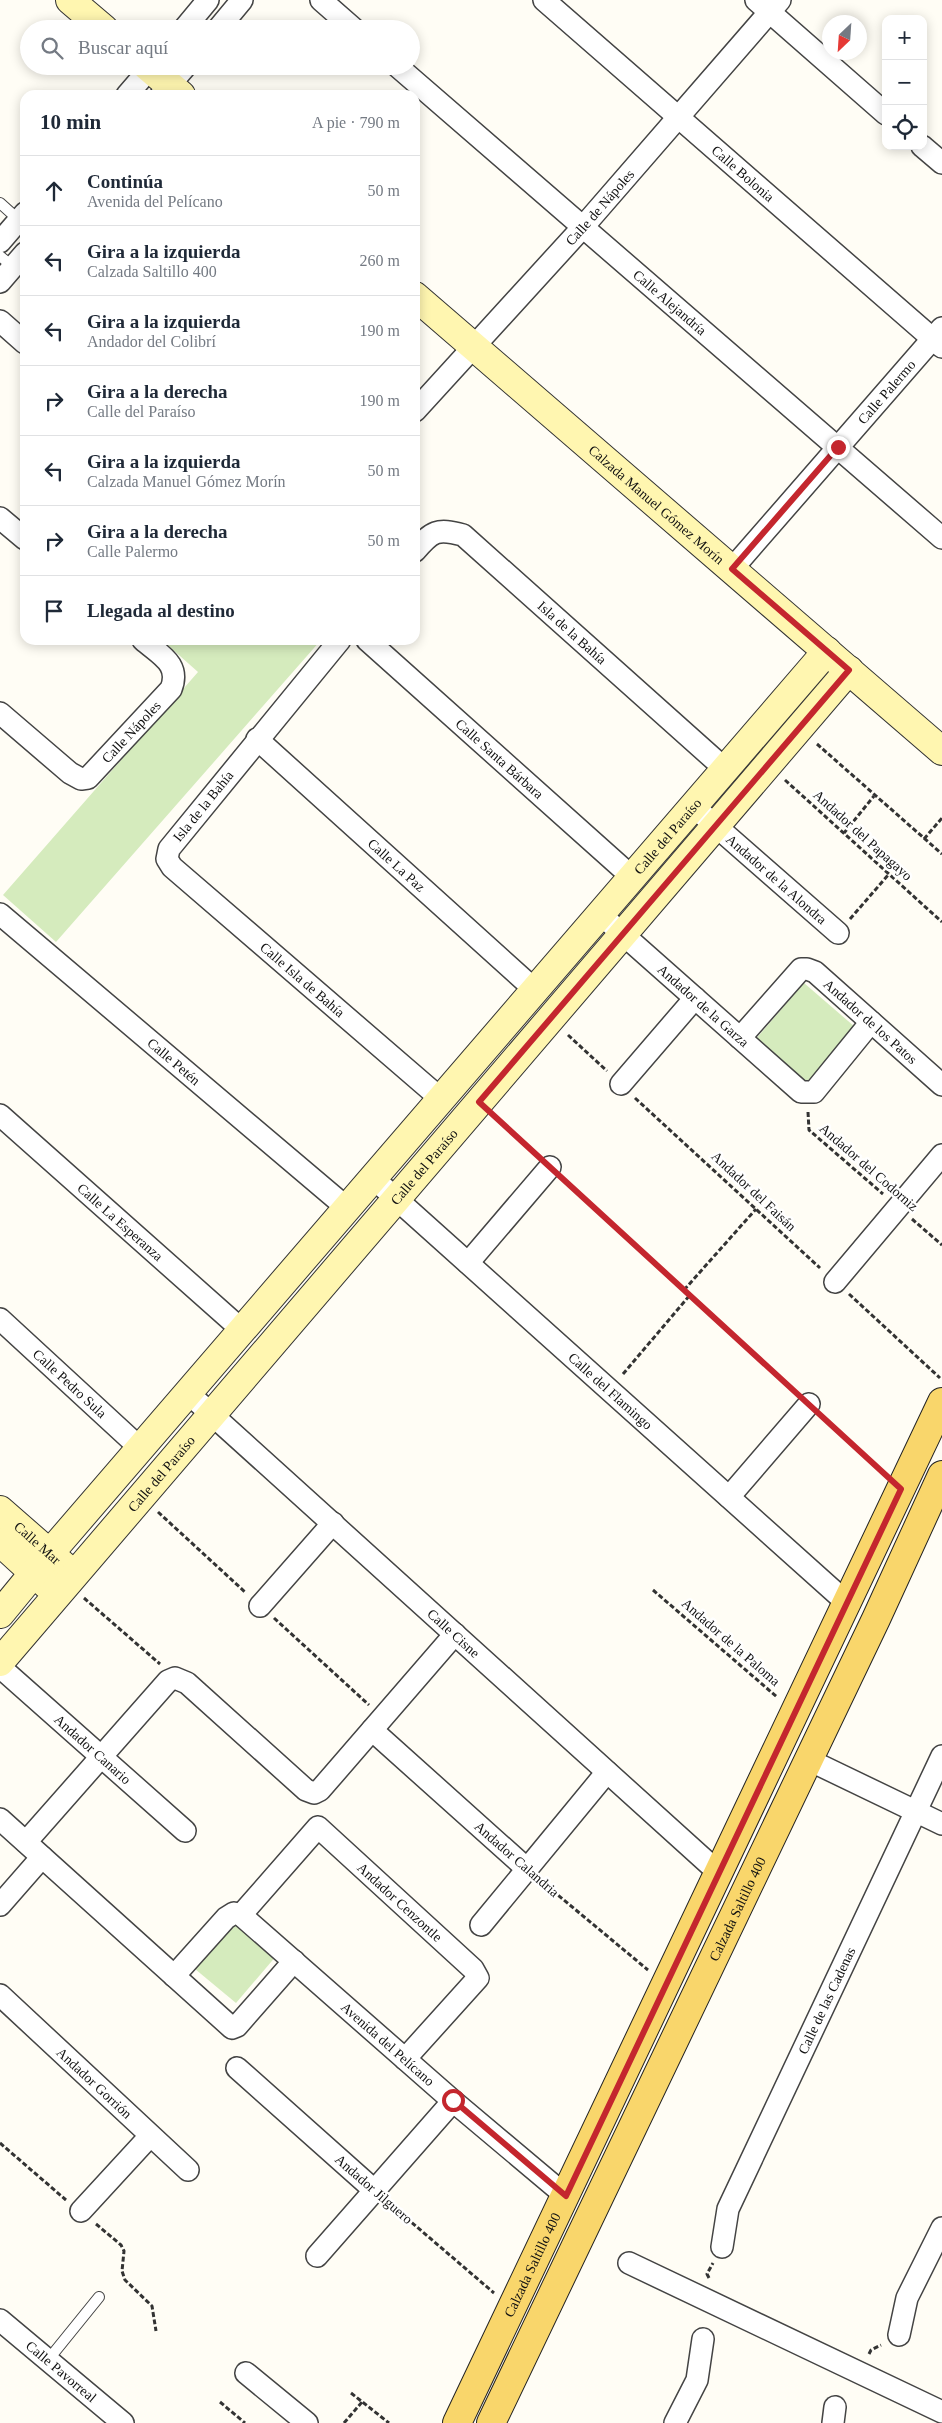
<!DOCTYPE html>
<html lang="es">
<meta charset="utf-8">
<style>
:root{--surface:#fff;--page:#f6f6f7;--text:#1f2937;--muted:#747a83;--line:#e0e1e3}
body{margin:0;font-family:"Times New Roman",serif;background:var(--page);color:var(--text)}
.controls{position:absolute;right:15px;top:15px;display:grid;overflow:hidden;border-radius:10px;box-shadow:0 2px 12px #0003}
.controls button{width:45px;height:45px;display:grid;place-items:center;padding:0;border:0;border-bottom:1px solid var(--line);background:var(--surface);color:var(--text);font:25px sans-serif}
.compass{position:absolute;left:822px;top:15px;width:45px;height:45px;border-radius:50%;background:var(--surface);box-shadow:0 2px 12px #0003;rotate:205deg}
.stop{position:absolute;width:15px;height:15px;margin:-11px;border:4px solid #c4262e;border-radius:50%;background:#fff}
.stop.end{background:#c4262e;border-color:#fff;box-shadow:0 1px 5px #0008}
.list{margin:0;padding:0;list-style:none}
h2{display:flex;justify-content:space-between;align-items:center;height:65px;margin:0;padding:0 20px;font-size:21px}
h2 small{font-size:16px;font-weight:400;color:var(--muted)}
.list li{display:grid;grid-template-columns:32px 1fr auto;gap:15px;align-items:center;box-sizing:border-box;height:70px;padding:0 20px;border-top:1px solid var(--line)}
.list b{display:block;font-size:19px;white-space:nowrap}
.list p{margin:0;font-size:16px;white-space:nowrap;color:var(--muted)}
.list em{font-size:16px;font-style:normal;color:var(--muted)}
.icon{flex:none;width:28px;height:28px;fill:none;stroke:currentColor;stroke-width:2;stroke-linecap:round;stroke-linejoin:round}
.map{position:relative;flex:none;width:942px;height:2423px;overflow:hidden}
.search{position:absolute;background:var(--surface);box-shadow:0 2px 12px #0003;left:20px;top:20px;width:400px;height:55px;display:flex;align-items:center;gap:12px;box-sizing:border-box;padding:0 18px;border-radius:28px;color:var(--muted);font-size:19px}
.panel{position:absolute;background:var(--surface);box-shadow:0 2px 12px #0003;left:20px;top:90px;width:400px;height:555px;border-radius:15px}
.map>svg:first-child{display:block}
.grass{fill:#d5ebbd}
.lines{fill:none;stroke-linecap:round;stroke-linejoin:round}
.lane-casing{stroke:#444;stroke-width:12}
.street-casing{stroke:#444;stroke-width:24}
.secondary-casing{stroke:#333;stroke-width:30}
.primary-casing{stroke:#222;stroke-width:30}
.path{stroke:#333;stroke-width:3;stroke-dasharray:5 2.5;stroke-linecap:butt}
.lane{stroke:#fff;stroke-width:10}
.street{stroke:#fff;stroke-width:21}
.secondary{stroke:#fff6b0;stroke-width:28}
.primary{stroke:#f9d66b;stroke-width:28}
.route{stroke:#c4262e;stroke-width:6}
.labels{text-anchor:middle;stroke-width:5;stroke-linejoin:round;paint-order:stroke}
.street-label{font-size:14px;fill:#111;stroke:#fff}
</style>
<div class="map">
<svg width="942" height="2423" viewBox="0 0 942 2423">
<rect width="100%" height="100%" fill="#fffdf5"/>
<g class="grass">
<path d="M 162,640 L 321,640 L 56,942 L 3,895 L 198,672 Z"/>
<path d="M 804,983 L 855,1027 L 799,1092 L 748,1048 Z"/>
<path d="M 230,1916 L 277,1955 L 236,2003 L 189,1964 Z"/>
</g>
<g class="lines">
<defs>
<g id="lane">
<path d="M 0,203 L 20,221"/>
<path d="M 0,256 L 13,267"/>
<path d="M 48,2360 L 99,2297"/>
</g>
<g id="street">
<path d="M 321,0 L 354,29"/>
<path id="s1" d="M 544,0 L 942,347"/>
<path d="M 756,0 L 886,114"/>
<path d="M 184,29 L 208,0"/>
<path d="M 218,29 L 242,0"/>
<path id="s2" d="M 397,66 L 942,538"/>
<path d="M 127,95 L 152,66"/>
<path d="M 161,95 L 186,66"/>
<path d="M 922,146 L 942,163"/>
<path d="M 0,242 L 25,213"/>
<path d="M 0,282 L 25,253"/>
<path d="M 0,321 L 25,343"/>
<path id="s3" d="M 415,411 L 582,228 L 780,0"/>
<path d="M 0,518 L 25,539"/>
<path id="s4" d="M 415,551 C 432,531 437,528 463,535 L 725,769"/>
<path id="s5" d="M 732,569 L 942,328"/>
<path id="s6" d="M 340,640 L 169,849 L 167,859 L 172,867 L 441,1099"/>
<path id="s7" d="M 367,640 L 632,877"/>
<path id="s8" d="M 0,713 L 70,773 L 81,779 L 88,778 L 171,689 C 181,664 160,655 143,640"/>
<path id="s9" d="M 257,739 L 535,990"/>
<path id="s10" d="M 693,806 L 838,933"/>
<path id="s11" d="M 0,914 L 347,1208"/>
<path id="s12" d="M 600,914 L 801,1092 L 814,1092 L 871,1022"/>
<path id="s13" d="M 740,1038 L 801,969 L 807,969 L 815,972 L 942,1085"/>
<path d="M 621,1084 L 695,998"/>
<path id="s14" d="M 0,1115 L 242,1330"/>
<path id="s15" d="M 373,1178 L 847,1603"/>
<path d="M 468,1263 L 550,1167"/>
<path d="M 835,1282 L 942,1155"/>
<path id="s16" d="M 0,1319 L 140,1448"/>
<path id="s17" d="M 188,1393 L 719,1873"/>
<path d="M 729,1497 L 809,1404"/>
<path d="M 260,1606 L 333,1523"/>
<path id="s18" d="M 0,1667 L 185,1831"/>
<path d="M 372,1730 L 527,1869"/>
<path d="M 809,1760 L 942,1824"/>
<path d="M 0,1819 L 232,2028 L 237,2026 L 294,1961"/>
<path d="M 26,1842 L 168,1681 L 175,1678 L 187,1683 L 306,1790 L 314,1793 L 320,1790 L 455,1634"/>
<path d="M 0,1905 L 42,1857"/>
<path id="s19" d="M 241,1915 L 318,1827 L 473,1969 L 478,1978 L 405,2059"/>
<path d="M 481,1925 L 607,1772"/>
<path id="s20" d="M 174,1976 L 226,1918 L 234,1913 L 241,1915 L 453,2101 L 566,2196"/>
<path id="s21" d="M 0,1995 L 188,2170"/>
<path d="M 237,2068 L 374,2190"/>
<path d="M 81,2211 L 150,2136"/>
<path id="s22" d="M 722,2247 L 728,2209 L 942,1756"/>
<path d="M 317,2256 L 453,2101"/>
<path d="M 629,2263 L 942,2412"/>
<path id="s23" d="M 0,2320 L 123,2423"/>
<path d="M 899,2335 L 907,2298 L 942,2228"/>
<path d="M 246,2373 L 307,2423"/>
<path d="M 675,2423 L 697,2380 L 703,2339"/>
<path d="M 833,2423 L 835,2407"/>
</g>
<g id="secondary">
<path d="M 70,0 L 104,29"/>
<path d="M 147,66 L 181,95"/>
<path id="s24" d="M 415,296 L 942,751"/>
<path id="s25" d="M 0,1510 L 64,1566"/>
<path d="M 0,1542 L 47,1585"/>
<path id="s26" d="M 0,1614 L 50,1553 L 827,651"/>
<path id="s27" d="M 0,1662 L 849,670"/>
</g>
<g id="primary">
<path id="s28" d="M 457,2423 L 942,1402"/>
<path id="s29" d="M 491,2423 L 876,1619 L 942,1475"/>
</g>
</defs>
<use href="#lane" class="lane-casing"/>
<use href="#street" class="street-casing"/>
<use href="#secondary" class="secondary-casing"/>
<use href="#primary" class="primary-casing"/>
<g class="path">
<path d="M 817,744 L 942,854"/>
<path d="M 785,780 L 942,922"/>
<path d="M 844,833 L 874,796"/>
<path d="M 924,839 L 942,818"/>
<path d="M 850,919 L 889,874"/>
<path d="M 568,1035 L 607,1071"/>
<path d="M 635,1098 L 820,1268"/>
<path d="M 808,1112 L 809,1130 L 883,1194"/>
<path d="M 496,1118 L 535,1154"/>
<path d="M 564,1180 L 793,1390"/>
<path d="M 912,1219 L 942,1245"/>
<path d="M 684,1290 L 756,1209"/>
<path d="M 849,1294 L 940,1378"/>
<path d="M 623,1374 L 690,1295"/>
<path d="M 824,1418 L 884,1473"/>
<path d="M 158,1512 L 245,1592"/>
<path d="M 653,1590 L 777,1697"/>
<path d="M 84,1598 L 160,1664"/>
<path d="M 274,1618 L 369,1705"/>
<path d="M 541,1881 L 648,1970"/>
<path d="M 0,2143 L 66,2200"/>
<path d="M 389,2203 L 494,2293"/>
<path d="M 96,2224 L 121,2245 L 124,2251 L 122,2271 L 125,2280 L 152,2306 L 156,2331"/>
<path d="M 709,2278 L 707,2274 L 713,2263"/>
<path d="M 869,2354 L 871,2350 L 881,2345"/>
<path d="M 351,2393 L 389,2423"/>
<path d="M 220,2402 L 245,2423"/>
<path d="M 344,2423 L 362,2402"/>
</g>
<use href="#lane" class="lane"/>
<use href="#street" class="street"/>
<use href="#secondary" class="secondary"/>
<use href="#primary" class="primary"/>
</g>
<g class="lines">
<path class="route" d="M 453,2100 L 566,2196 L 901,1489 L 479,1102 L 849,670 L 732,569 L 838,447"/>
</g>
<g class="labels">
<g class="street-label">
<text dy="5" stroke="none"><textPath href="#s1" startOffset="264">Calle Bolonia</textPath></text>
<text dy="5" stroke="none"><textPath href="#s3" startOffset="275">Calle de Nápoles</textPath></text>
<text dy="5" stroke="none"><textPath href="#s2" startOffset="361">Calle Alejandría</textPath></text>
<text dy="5" stroke="none"><textPath href="#s5" startOffset="235">Calle Palermo</textPath></text>
<text dy="5" stroke="none"><textPath href="#s24" startOffset="319">Calzada Manuel Gómez Morín</textPath></text>
<text dy="5" stroke="none"><textPath href="#s4" startOffset="202">Isla de la Bahía</textPath></text>
<text dy="5" stroke="none"><textPath href="#s8" startOffset="175">Calle Nápoles</textPath></text>
<text dy="5" stroke="none"><textPath href="#s7" startOffset="178">Calle Santa Bárbara</textPath></text>
<text transform="translate(203 806) rotate(-51)" y="5">Isla de la Bahía</text>
<text transform="translate(863 835) rotate(42)" y="5">Andador del Papagayo</text>
<text dy="5" stroke="none"><textPath href="#s26" startOffset="1025">Calle del Paraíso</textPath></text>
<text dy="5" stroke="none"><textPath href="#s9" startOffset="188">Calle La Paz</textPath></text>
<text dy="5" stroke="none"><textPath href="#s10" startOffset="111">Andador de la Alondra</textPath></text>
<text dy="5" stroke="none"><textPath href="#s6" startOffset="462">Calle Isla de Bahía</textPath></text>
<text dy="5" stroke="none"><textPath href="#s12" startOffset="138">Andador de la Garza</textPath></text>
<text dy="5" stroke="none"><textPath href="#s13" startOffset="181">Andador de los Patos</textPath></text>
<text dy="5" stroke="none"><textPath href="#s11" startOffset="228">Calle Petén</textPath></text>
<text dy="5" stroke="none"><textPath href="#s27" startOffset="652">Calle del Paraíso</textPath></text>
<text transform="translate(869 1167) rotate(41)" y="5">Andador del Codorniz</text>
<text transform="translate(754 1191) rotate(43)" y="5">Andador del Faisán</text>
<text dy="5" stroke="none"><textPath href="#s14" startOffset="161">Calle La Esperanza</textPath></text>
<text dy="5" stroke="none"><textPath href="#s16" startOffset="95">Calle Pedro Sula</textPath></text>
<text dy="5" stroke="none"><textPath href="#s15" startOffset="319">Calle del Flamingo</textPath></text>
<text dy="5" stroke="none"><textPath href="#s27" startOffset="248">Calle del Paraíso</textPath></text>
<text dy="5" stroke="none"><textPath href="#s25" startOffset="50">Calle Mar</textPath></text>
<text dy="5" stroke="none"><textPath href="#s17" startOffset="358">Calle Cisne</textPath></text>
<text transform="translate(731 1642) rotate(41)" y="5">Andador de la Paloma</text>
<text dy="5" stroke="none"><textPath href="#s18" startOffset="124">Andador Canario</textPath></text>
<text transform="translate(517 1859) rotate(41)" y="5">Andador Calandria</text>
<text dy="5" stroke="none"><textPath href="#s19" startOffset="228">Andador Cenzontle</textPath></text>
<text dy="5" stroke="none"><textPath href="#s29" startOffset="570">Calzada Saltillo 400</textPath></text>
<text dy="5" stroke="none"><textPath href="#s22" startOffset="269">Calle de las Cadenas</textPath></text>
<text dy="5" stroke="none"><textPath href="#s20" startOffset="290">Avenida del Pelícano</textPath></text>
<text dy="5" stroke="none"><textPath href="#s21" startOffset="129">Andador Gorrión</textPath></text>
<text transform="translate(374 2189) rotate(41)" y="5">Andador Jilguero</text>
<text dy="5" stroke="none"><textPath href="#s28" startOffset="175">Calzada Saltillo 400</textPath></text>
<text dy="5" stroke="none"><textPath href="#s23" startOffset="80">Calle Pavorreal</textPath></text>
</g>
</g>
</svg>
<div class="controls">
<button>+</button>
<button>−</button>
<button><svg class="icon" aria-label="locate" viewBox="0 0 24 24"><circle cx="12" cy="12" r="6"/><path d="M12 2v4M12 18v4M2 12h4M18 12h4"/></svg></button>
</div>
<svg class="compass" viewBox="-18 -18 36 36"><path d="M0-13l5 13h-10z" fill="#e53935"/><path d="M0 13l5-13h-10z" fill="#747a83"/></svg>
<div class="stop" style="left:453px;top:2100px"></div>
<div class="stop end" style="left:838px;top:447px"></div>
<div class="search"><svg class="icon" aria-label="search" viewBox="0 0 24 24"><circle cx="10" cy="10" r="6"/><path d="M15 15l6 6"/></svg>Buscar aquí</div>
<section class="panel">
<h2>10 min<small>A pie · 790 m</small></h2>
<ul class="list">
<li><svg class="icon" aria-label="ahead" viewBox="0 0 24 24"><path d="M12 20V5M6 11l6-6 6 6"/></svg><div><b>Continúa</b><p>Avenida del Pelícano</p></div><em>50 m</em></li>
<li><svg class="icon" aria-label="left" viewBox="0 0 24 24"><path d="M17 20v-9H6M10 6l-5 5 5 5"/></svg><div><b>Gira a la izquierda</b><p>Calzada Saltillo 400</p></div><em>260 m</em></li>
<li><svg class="icon" aria-label="left" viewBox="0 0 24 24"><path d="M17 20v-9H6M10 6l-5 5 5 5"/></svg><div><b>Gira a la izquierda</b><p>Andador del Colibrí</p></div><em>190 m</em></li>
<li><svg class="icon" aria-label="right" viewBox="0 0 24 24"><path d="M7 20v-9h11M14 6l5 5-5 5"/></svg><div><b>Gira a la derecha</b><p>Calle del Paraíso</p></div><em>190 m</em></li>
<li><svg class="icon" aria-label="left" viewBox="0 0 24 24"><path d="M17 20v-9H6M10 6l-5 5 5 5"/></svg><div><b>Gira a la izquierda</b><p>Calzada Manuel Gómez Morín</p></div><em>50 m</em></li>
<li><svg class="icon" aria-label="right" viewBox="0 0 24 24"><path d="M7 20v-9h11M14 6l5 5-5 5"/></svg><div><b>Gira a la derecha</b><p>Calle Palermo</p></div><em>50 m</em></li>
<li><svg class="icon" aria-label="arrive" viewBox="0 0 24 24"><path d="M6 21V4h12l-3 4 3 4H6"/></svg><div><b>Llegada al destino</b></div></li>
</ul>
</section>
</div>
